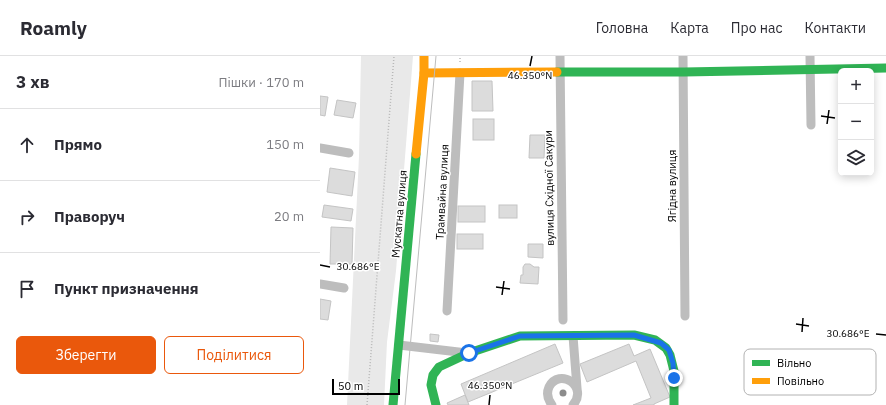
<!DOCTYPE html>
<html lang="uk">
<meta charset="utf-8">
<style>
:root{--surface:#fff;--page:#f2f2f3;--text:#2b2b33;--muted:#7c7c81;--line:#e1e1e2;--accent:#ea580c}
body{margin:0;font-family:"IBM Plex Sans",sans-serif;background:var(--page);color:var(--text)}
.controls{position:absolute;right:12px;top:12px;display:grid;overflow:hidden;border-radius:6px;box-shadow:0 2px 10px #0003}
.controls button{width:36px;height:36px;display:grid;place-items:center;padding:0;border:0;border-bottom:1px solid var(--line);background:var(--surface);color:var(--text);font:20px sans-serif}
.scale{position:absolute;left:12px;bottom:10px;width:68px;box-sizing:border-box;padding-left:4px;border:2px solid #000;border-top:0;font-size:11px;line-height:14px;white-space:nowrap;color:#000;-webkit-text-stroke:3px #fff;paint-order:stroke}
.stop{position:absolute;width:12px;height:12px;margin:-9px;border:3px solid #1a73e8;border-radius:50%;background:#fff}
.stop.end{background:#1a73e8;border-color:#fff;box-shadow:0 1px 4px #0008}
.list{margin:0;padding:0;list-style:none}
h2{display:flex;justify-content:space-between;align-items:center;height:52px;margin:0;padding:0 16px;font-size:17px}
h2 small{font-size:13px;font-weight:400;color:var(--muted)}
.list li{display:grid;grid-template-columns:26px 1fr auto;gap:12px;align-items:center;box-sizing:border-box;height:72px;padding:0 16px;border-top:1px solid var(--line)}
.list b{display:block;font-size:15px;white-space:nowrap}
.list em{font-size:13px;font-style:normal;color:var(--muted)}
.actions{display:flex;gap:8px;padding:12px 16px}
.actions a{flex:1;padding:9px 0;border:1px solid var(--accent);border-radius:6px;text-align:center;font-size:14px;color:var(--accent)}
.actions .main{background:var(--accent);color:#fff}
.icon{flex:none;width:22px;height:22px;fill:none;stroke:currentColor;stroke-width:2;stroke-linecap:round;stroke-linejoin:round}
.map{position:relative;flex:none;width:566px;height:349px;overflow:hidden}
header{display:flex;align-items:center;gap:24px;box-sizing:border-box;height:56px;padding:0 20px;background:var(--surface);border-bottom:1px solid var(--line)}
header strong{font-size:19px}
nav{display:flex;gap:22px;margin-inline-start:auto;font-size:14px}
main{display:flex}
aside{flex:1;background:var(--surface)}
.map>svg:first-child{display:block}
.green{fill:#e9e9e9}
.building{fill:#dcdcdc;stroke:#c4c4c4}
.lines{fill:none;stroke-linecap:round;stroke-linejoin:round}
.path{stroke:#b8b8b8;stroke-width:1.5;stroke-dasharray:1 2;stroke-linecap:butt}
.street{stroke:#bdbdbd;stroke-width:9}
.fast{stroke:#30b455;stroke-width:9}
.slow{stroke:#ff9f0a;stroke-width:9}
.tram{stroke:#bdbdbd;stroke-width:1}
.tree{fill:#8c8c8c}
.route{stroke:#1a73e8;stroke-width:5}
.ticks{fill:none;stroke:#000;stroke-width:1.5}
.labels{text-anchor:middle;stroke-width:3;stroke-linejoin:round;paint-order:stroke}
.street-label{font-size:11px;fill:#000;stroke:#fff}
.key{fill:#fff;stroke:#b2b2b2;stroke-width:1}
.key-label{font-size:11px;fill:#000}
.ticks-label{font-size:10px;text-anchor:middle;fill:#000;stroke:#fff;stroke-width:3;stroke-linejoin:round;paint-order:stroke}
</style>
<header>
<strong>Roamly</strong>
<nav><a>Головна</a><a>Карта</a><a>Про нас</a><a>Контакти</a></nav>
</header>
<main>
<aside>
<h2>3 хв<small>Пішки · 170 m</small></h2>
<ul class="list">
<li><svg class="icon" aria-label="ahead" viewBox="0 0 24 24"><path d="M12 20V5M6 11l6-6 6 6"/></svg><div><b>Прямо</b></div><em>150 m</em></li>
<li><svg class="icon" aria-label="right" viewBox="0 0 24 24"><path d="M7 20v-9h11M14 6l5 5-5 5"/></svg><div><b>Праворуч</b></div><em>20 m</em></li>
<li><svg class="icon" aria-label="arrive" viewBox="0 0 24 24"><path d="M6 21V4h12l-3 4 3 4H6"/></svg><div><b>Пункт призначення</b></div></li>
</ul>
<div class="actions"><a class="main">Зберегти</a><a>Поділитися</a></div>
</aside>
<div class="map">
<svg width="566" height="349" viewBox="0 0 566 349">
<rect width="100%" height="100%" fill="#fff"/>
<path class="green" d="M 41,0 L 93,0 L 76,215 L 67,286 L 64,349 L 27,349 L 39,100 Z"/>
<g class="building">
<path d="M 152,25 L 172,25 L 173,55 L 152,55 Z"/>
<path d="M 0,40 L 8,41 L 5,60 L 0,59 Z"/>
<path d="M 17,44 L 36,47 L 33,62 L 14,59 Z"/>
<rect x="153" y="63" width="21" height="21"/>
<path d="M 210,79 L 225,79 L 224,102 L 209,102 Z"/>
<path d="M 10,112 L 35,116 L 32,140 L 7,136 Z"/>
<path d="M 4,149 L 33,153 L 31,165 L 2,161 Z"/>
<rect x="179" y="149" width="18" height="13"/>
<rect x="138" y="150" width="27" height="16"/>
<path d="M 11,171 L 33,172 L 32,208 L 10,208 Z"/>
<rect x="137" y="178" width="26" height="15"/>
<path d="M 208,188 L 223,188 L 223,202 L 208,201 Z"/>
<path d="M 205,208 L 210,208 L 214,211 L 219,211 L 218,228 L 200,227 L 201,219 L 203,219 L 203,211 Z"/>
<path d="M 0,243 L 11,245 L 8,264 L 0,263 Z"/>
<path d="M 110,278 L 119,279 L 118,286 L 110,285 Z"/>
<path d="M 235,288 L 243,307 L 148,346 L 141,328 Z"/>
<path d="M 309,288 L 314,300 L 330,293 L 350,341 L 334,348 L 334,349 L 313,349 L 331,342 L 316,305 L 267,326 L 260,308 Z"/>
<path d="M 145,339 L 149,349 L 128,349 L 127,347 Z"/>
</g>
<g class="lines">
<g class="path">
<path d="M 140,6 L 140,0"/>
<path d="M 47,349 L 74,0"/>
</g>
<g class="street">
<path d="M 240,0 L 243,264"/>
<path d="M 363,0 L 365,260"/>
<path d="M 490,0 L 491,69"/>
<path d="M 0,92 L 29,97"/>
<path d="M 0,228 L 24,232"/>
<path d="M 127,255 L 140,17"/>
<path d="M 253,280 L 257,332"/>
<path d="M 79,289 L 147,297"/>
<path d="M 232,349 C 228,344 226,338 229,331 C 239,311 269,330 253,349"/>
</g>
<g class="fast">
<path d="M 237,16 L 364,16 L 566,12"/>
<path d="M 73,349 L 96,98"/>
<path d="M 116,349 L 111,329 L 113,319 L 119,311 L 149,297 L 200,280 L 314,279 L 335,284 L 346,292 L 350,299 L 354,315 L 354,349"/>
</g>
<g class="slow">
<path d="M 104,17 L 237,16"/>
<path d="M 96,98 L 104,17 L 104,0"/>
</g>
<path class="tram" d="M 85,349 L 116,0"/>
</g>
<circle class="tree" cx="243" cy="337" r="3.5"/>
<g class="lines">
<path class="route" d="M 149,297 L 200,280 L 314,279 L 341,287 L 349,294 L 353,307 L 354,322"/>
</g>
<path class="ticks" d="M 210,10 L 212,0M 501,60 L 515,62M 507,68 L 509,54M 0,209 L 10,211M 176,231 L 190,233M 182,239 L 184,225M 476,268 L 489,270M 482,276 L 483,262M 556,278 L 566,279M 169,349 L 170,339"/>
<g class="labels">
<g class="street-label">
<text transform="translate(352 130) rotate(-90)" y="4">Ягідна вулиця</text>
<text transform="translate(229 132) rotate(-91)" y="4">вулиця Східної Сакури</text>
<text transform="translate(122 136) rotate(-87)" y="4">Трамвайна вулиця</text>
<text transform="translate(79 158) rotate(-85)" y="4">Мускатна вулиця</text>
</g>
</g>
<rect x="424" y="293" width="132" height="46" rx="6" class="key"/>
<rect x="432" y="304" width="18" height="6" fill="#30b455"/>
<rect x="432" y="322" width="18" height="6" fill="#ff9f0a"/>
<g class="key-label">
<text x="457" y="311">Вільно</text>
<text x="457" y="329">Повільно</text>
</g>
<g class="ticks-label">
<text x="210" y="23">46.350°N</text>
<text x="38" y="214">30.686°E</text>
<text x="528" y="281">30.686°E</text>
<text x="170" y="333">46.350°N</text>
</g>
</svg>
<div class="controls">
<button>+</button>
<button>−</button>
<button><svg class="icon" aria-label="layers" viewBox="0 0 24 24"><path d="M12 4l9 5-9 5-9-5zM3 14l9 5 9-5"/></svg></button>
</div>
<div class="scale">50 m</div>
<div class="stop" style="left:149px;top:297px"></div>
<div class="stop end" style="left:354px;top:322px"></div>
</div>
</main>
